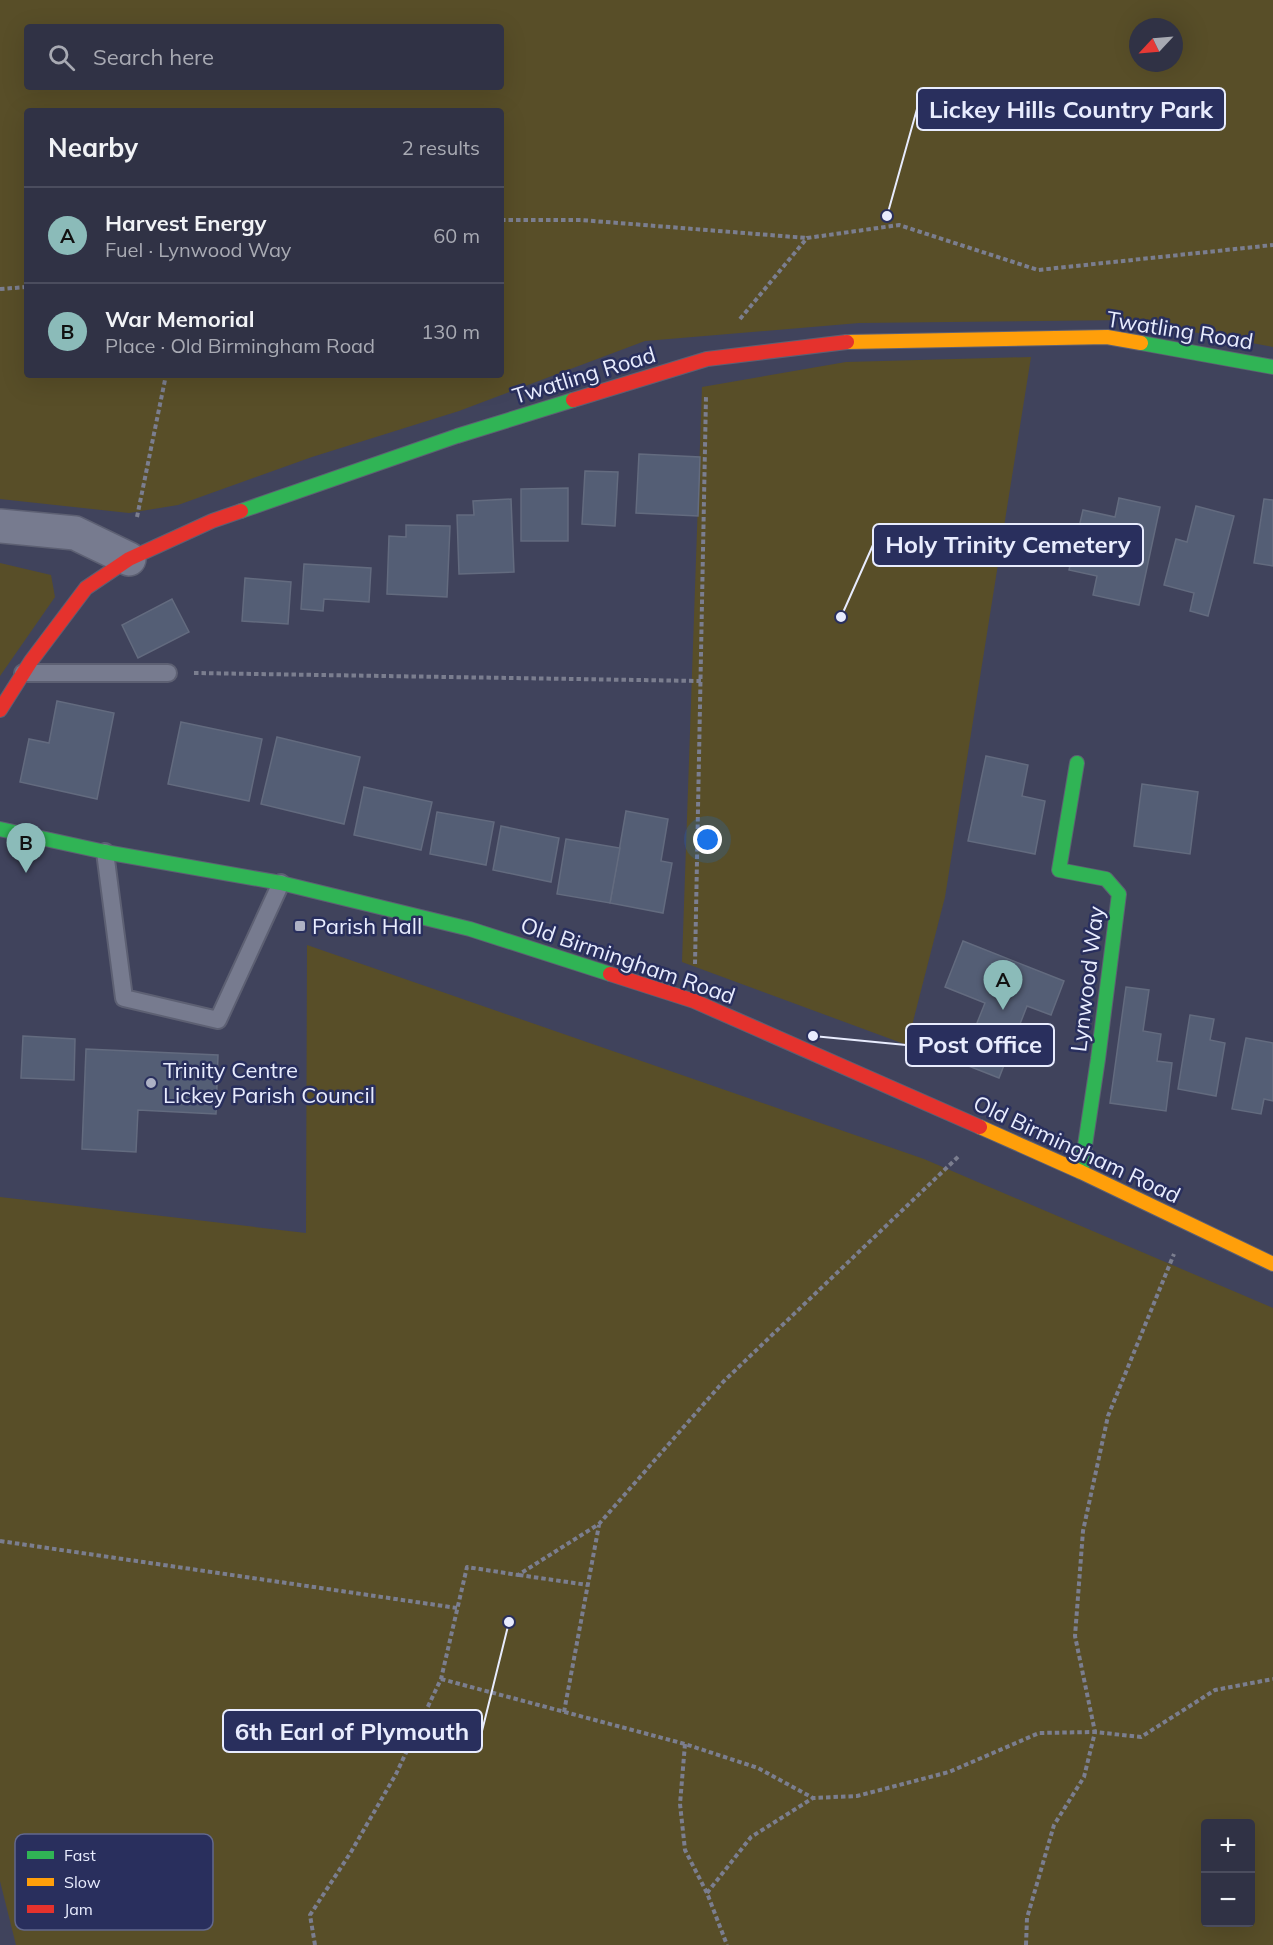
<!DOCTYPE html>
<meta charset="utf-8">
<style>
:root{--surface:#303245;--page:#383a4c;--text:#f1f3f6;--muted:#a8aab3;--line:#4b4d5e;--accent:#8bbbb9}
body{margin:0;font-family:Mulish,sans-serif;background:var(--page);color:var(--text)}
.controls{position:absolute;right:18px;bottom:18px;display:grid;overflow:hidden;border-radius:6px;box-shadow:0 6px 24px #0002}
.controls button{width:54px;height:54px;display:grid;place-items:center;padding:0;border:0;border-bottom:2px solid var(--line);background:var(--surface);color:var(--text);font:30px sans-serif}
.compass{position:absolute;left:1129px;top:18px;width:54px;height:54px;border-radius:50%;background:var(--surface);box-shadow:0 6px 24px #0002;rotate:244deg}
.you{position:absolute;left:708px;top:840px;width:21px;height:21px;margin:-15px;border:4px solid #fff;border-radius:50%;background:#1a73e8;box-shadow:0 0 0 9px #1a73e833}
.badge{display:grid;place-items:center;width:39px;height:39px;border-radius:50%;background:var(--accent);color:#111;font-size:20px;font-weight:700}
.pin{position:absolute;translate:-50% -50px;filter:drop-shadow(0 2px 3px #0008)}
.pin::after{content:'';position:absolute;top:32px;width:21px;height:18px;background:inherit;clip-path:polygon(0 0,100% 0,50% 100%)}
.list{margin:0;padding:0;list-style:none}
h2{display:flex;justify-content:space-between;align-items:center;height:78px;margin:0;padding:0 24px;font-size:26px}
h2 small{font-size:20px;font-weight:400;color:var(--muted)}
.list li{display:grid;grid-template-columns:39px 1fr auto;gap:18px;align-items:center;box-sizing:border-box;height:96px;padding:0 24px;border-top:2px solid var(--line)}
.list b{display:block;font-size:22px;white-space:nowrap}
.list p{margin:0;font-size:20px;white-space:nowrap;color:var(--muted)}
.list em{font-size:20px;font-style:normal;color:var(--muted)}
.icon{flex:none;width:33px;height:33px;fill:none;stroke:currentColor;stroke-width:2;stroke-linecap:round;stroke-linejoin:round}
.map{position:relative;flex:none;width:1273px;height:1945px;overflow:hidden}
.search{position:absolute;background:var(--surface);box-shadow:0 6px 24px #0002;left:24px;top:24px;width:480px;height:66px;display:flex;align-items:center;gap:15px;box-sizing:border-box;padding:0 21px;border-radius:6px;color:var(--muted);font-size:22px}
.panel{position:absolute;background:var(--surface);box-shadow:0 6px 24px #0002;left:24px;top:108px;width:480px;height:270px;border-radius:6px}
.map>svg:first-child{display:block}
.green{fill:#584e28;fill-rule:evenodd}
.building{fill:#545e75;stroke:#636b7f;stroke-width:1.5}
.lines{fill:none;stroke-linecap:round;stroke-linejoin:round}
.lane-casing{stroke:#5d6073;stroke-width:20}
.street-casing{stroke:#5d6073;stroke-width:36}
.fast-casing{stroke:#5d6073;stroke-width:16}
.slow-casing{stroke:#5d6073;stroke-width:16}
.jam-casing{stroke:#5d6073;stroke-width:16}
.path{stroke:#7b7e8f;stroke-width:4;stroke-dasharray:4.5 3;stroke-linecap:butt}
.lane{stroke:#777b8f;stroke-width:16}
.street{stroke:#777b8f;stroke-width:33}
.fast{stroke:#30b455;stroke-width:14}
.slow{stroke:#ff9f0a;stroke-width:14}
.jam{stroke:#e5322d;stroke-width:14}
.poi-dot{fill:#adb1c5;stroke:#292f5d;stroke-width:2}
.labels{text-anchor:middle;stroke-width:5;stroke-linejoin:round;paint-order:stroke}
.street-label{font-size:22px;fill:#e8ecfe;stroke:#292f5d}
.poi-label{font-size:22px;fill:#e8ecfe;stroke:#292f5d;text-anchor:start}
.key{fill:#292f5d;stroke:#62688d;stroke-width:1.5}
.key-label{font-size:16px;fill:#e8ecfe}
.leader{fill:none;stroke:#e8ecfe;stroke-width:2}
.callout-dot{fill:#e8ecfe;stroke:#292f5d;stroke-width:2}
.callout{fill:#292f5d;stroke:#e8ecfe;stroke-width:2}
.callout-label{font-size:24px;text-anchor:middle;font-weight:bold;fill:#e8ecfe}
</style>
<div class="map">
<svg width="1273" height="1945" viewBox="0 0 1273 1945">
<rect width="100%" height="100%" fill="#40435c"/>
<g class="green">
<path d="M 0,0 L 1273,0 L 1273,347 L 1128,320 L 859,323 L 645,341 L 459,411 L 312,457 L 178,505 L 129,513 L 0,499 ZM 27,27 L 501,27 L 501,87 L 27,87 ZM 1138,27 L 1174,27 L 1174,63 L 1138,63 ZM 27,111 L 501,111 L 501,375 L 27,375 Z"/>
<path d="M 1031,357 L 945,897 L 907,1045 L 682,962 L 702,387 L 846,362 Z"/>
<path d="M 0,563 L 51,575 L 55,597 L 0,676 Z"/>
<path d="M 307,945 L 924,1159 L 1273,1308 L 1273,1945 L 16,1945 L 0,1881 L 0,1197 L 306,1233 ZM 1206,1824 L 1250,1824 L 1250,1922 L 1206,1922 Z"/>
</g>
<g class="building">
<path d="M 639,454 L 700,457 L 698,516 L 636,513 Z"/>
<path d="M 585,471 L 618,472 L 615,526 L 582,524 Z"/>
<path d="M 568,488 L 568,541 L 521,541 L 521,489 Z"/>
<path d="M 1119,498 L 1160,507 L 1139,605 L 1093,595 L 1097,576 L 1069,570 L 1083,510 L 1115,517 Z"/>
<path d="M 511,499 L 514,572 L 459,574 L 457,515 L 474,515 L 473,501 Z"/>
<path d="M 1264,499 L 1273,500 L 1273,566 L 1254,563 Z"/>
<path d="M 1196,506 L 1234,516 L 1208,616 L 1190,611 L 1194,593 L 1164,585 L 1176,539 L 1187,542 Z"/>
<path d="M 406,525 L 450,526 L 447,597 L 387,594 L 389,536 L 406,537 Z"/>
<path d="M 304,564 L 371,568 L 369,602 L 324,599 L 323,611 L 301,609 Z"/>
<path d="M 245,578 L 291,582 L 288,624 L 242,621 Z"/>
<path d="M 172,599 L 189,632 L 138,658 L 122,625 Z"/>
<path d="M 57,701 L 114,713 L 97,799 L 20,782 L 29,739 L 49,743 Z"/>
<path d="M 181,722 L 262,739 L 249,801 L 168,784 Z"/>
<path d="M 277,737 L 360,757 L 344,824 L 261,804 Z"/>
<path d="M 986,756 L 1028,765 L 1022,796 L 1045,801 L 1035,854 L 968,841 Z"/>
<path d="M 1142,784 L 1198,792 L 1190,854 L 1134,846 Z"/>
<path d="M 364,787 L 432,802 L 421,850 L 354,835 Z"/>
<path d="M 626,811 L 668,819 L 661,861 L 672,863 L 663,913 L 610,903 Z"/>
<path d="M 437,812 L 494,822 L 486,865 L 430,854 Z"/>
<path d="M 501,826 L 559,838 L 551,882 L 493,870 Z"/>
<path d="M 566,839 L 620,848 L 610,903 L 557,894 Z"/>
<path d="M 963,941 L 1064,981 L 1051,1015 L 1027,1006 L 999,1078 L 961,1063 L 985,1003 L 945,987 Z"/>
<path d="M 1126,987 L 1149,990 L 1143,1031 L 1161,1034 L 1157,1061 L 1172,1063 L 1166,1111 L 1110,1103 Z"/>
<path d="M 1190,1015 L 1214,1019 L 1210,1040 L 1225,1043 L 1216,1096 L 1178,1089 Z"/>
<path d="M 23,1036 L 75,1039 L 74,1080 L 21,1078 Z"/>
<path d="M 1246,1038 L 1273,1043 L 1273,1101 L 1264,1099 L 1261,1114 L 1232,1109 Z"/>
<path d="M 86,1049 L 218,1055 L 216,1114 L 138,1110 L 136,1152 L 82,1149 Z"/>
</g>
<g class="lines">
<defs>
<g id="lane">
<path d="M 23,673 L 168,673"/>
<path d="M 105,852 L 124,998 L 218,1020 L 281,883"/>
</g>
<path id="street" d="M 0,526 L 75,533 L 129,559"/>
<g id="fast">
<path d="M 1141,343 L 1273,367"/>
<path d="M 241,511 L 457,436 L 573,400"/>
<path d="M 1077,763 L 1059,870 L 1106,879 L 1119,894 L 1098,1059 L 1081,1172"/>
<path d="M 0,829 L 105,852 L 281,883 L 470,929 L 610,974"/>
</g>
<g id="slow">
<path d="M 847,342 L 1107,337 L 1141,343"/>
<path d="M 980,1127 L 1081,1172 L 1273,1264"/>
</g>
<g id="jam">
<path d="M 573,400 L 707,359 L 847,342"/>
<path d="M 0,710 L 31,661 L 86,588 L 129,559 L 212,521 L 241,511"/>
<path d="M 610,974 L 694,1001 L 980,1127"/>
</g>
</defs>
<use href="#lane" class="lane-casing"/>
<use href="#street" class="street-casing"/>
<use href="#fast" class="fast-casing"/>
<use href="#slow" class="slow-casing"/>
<use href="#jam" class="jam-casing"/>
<g class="path">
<path d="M 501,220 L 581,220 L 807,238"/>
<path d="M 0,289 L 27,287"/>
<path d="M 740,319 L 807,238 L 899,225 L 1038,270 L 1273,245"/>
<path d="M 137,517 L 166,375"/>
<path d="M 194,673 L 701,681"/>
<path d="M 695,964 L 706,396"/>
<path d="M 0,1541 L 457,1608"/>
<path d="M 519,1575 L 588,1585"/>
<path d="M 441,1679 L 685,1744 L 758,1768 L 813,1798 L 857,1796 L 949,1772 L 1039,1733 L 1095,1732 L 1141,1737 L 1215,1690 L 1273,1679"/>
<path d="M 564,1712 L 599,1525"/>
<path d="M 685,1744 L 680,1804 L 685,1850 L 707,1893 L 727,1945"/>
<path d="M 707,1893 L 751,1837 L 813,1798"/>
<path d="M 315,1945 L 310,1915 L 351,1852 L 396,1774 L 441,1679 L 467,1567 L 518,1575 L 599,1524 L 723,1382 L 960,1155"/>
<path d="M 1026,1945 L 1027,1918 L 1054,1825 L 1084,1777 L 1095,1732 L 1075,1636 L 1083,1531 L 1108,1416 L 1174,1254"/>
</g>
<use href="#lane" class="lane"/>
<use href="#street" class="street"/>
<use href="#fast" class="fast"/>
<use href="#slow" class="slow"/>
<use href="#jam" class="jam"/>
</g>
<g class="poi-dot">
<rect x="294" y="920" width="12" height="12" rx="3"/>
<circle cx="151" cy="1083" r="6"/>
</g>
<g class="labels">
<g class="street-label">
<text transform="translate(1180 330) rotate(9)" y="8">Twatling Road</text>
<text transform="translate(584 375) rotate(-17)" y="8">Twatling Road</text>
<text transform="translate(628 960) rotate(19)" y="8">Old Birmingham Road</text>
<text transform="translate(1087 979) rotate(-83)" y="8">Lynwood Way</text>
<text transform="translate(1077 1149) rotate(25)" y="8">Old Birmingham Road</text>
</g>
<g class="poi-label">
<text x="312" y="934">Parish Hall</text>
<text x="163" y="1078">Trinity Centre<tspan x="163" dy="25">Lickey Parish Council</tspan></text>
</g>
</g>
<rect x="15" y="1834" width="198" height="96" rx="9" class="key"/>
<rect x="27" y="1851" width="27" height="8" fill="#30b455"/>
<rect x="27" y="1878" width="27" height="8" fill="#ff9f0a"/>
<rect x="27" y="1905" width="27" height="8" fill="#e5322d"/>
<g class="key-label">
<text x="64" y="1861">Fast</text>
<text x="64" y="1888">Slow</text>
<text x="64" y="1915">Jam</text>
</g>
<path class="leader" d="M887 216L917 109M841 617L873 545M813 1036L906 1045M509 1622L482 1731"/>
<g class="callout-dot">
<circle cx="887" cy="216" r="6"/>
<circle cx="841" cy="617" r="6"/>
<circle cx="813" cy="1036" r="6"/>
<circle cx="509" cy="1622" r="6"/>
</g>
<g class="callout">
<rect x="917" y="88" width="308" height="42" rx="6"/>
<rect x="873" y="524" width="270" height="42" rx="6"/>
<rect x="906" y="1024" width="148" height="42" rx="6"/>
<rect x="223" y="1710" width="259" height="42" rx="6"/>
</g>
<g class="callout-label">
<text x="1071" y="118">Lickey Hills Country Park</text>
<text x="1008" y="553">Holy Trinity Cemetery</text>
<text x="980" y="1053">Post Office</text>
<text x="352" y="1740">6th Earl of Plymouth</text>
</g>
</svg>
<div class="controls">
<button>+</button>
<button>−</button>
</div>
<svg class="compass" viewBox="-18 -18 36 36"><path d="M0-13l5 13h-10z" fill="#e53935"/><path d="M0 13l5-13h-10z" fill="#a8aab3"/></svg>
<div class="you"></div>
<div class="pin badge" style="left:1003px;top:1010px">A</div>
<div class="pin badge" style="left:26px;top:873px">B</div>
<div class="search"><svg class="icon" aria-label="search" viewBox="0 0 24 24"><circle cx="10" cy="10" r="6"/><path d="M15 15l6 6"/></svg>Search here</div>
<section class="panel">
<h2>Nearby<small>2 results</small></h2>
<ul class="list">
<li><span class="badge">A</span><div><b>Harvest Energy</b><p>Fuel · Lynwood Way</p></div><em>60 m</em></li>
<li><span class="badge">B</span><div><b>War Memorial</b><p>Place · Old Birmingham Road</p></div><em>130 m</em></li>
</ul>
</section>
</div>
